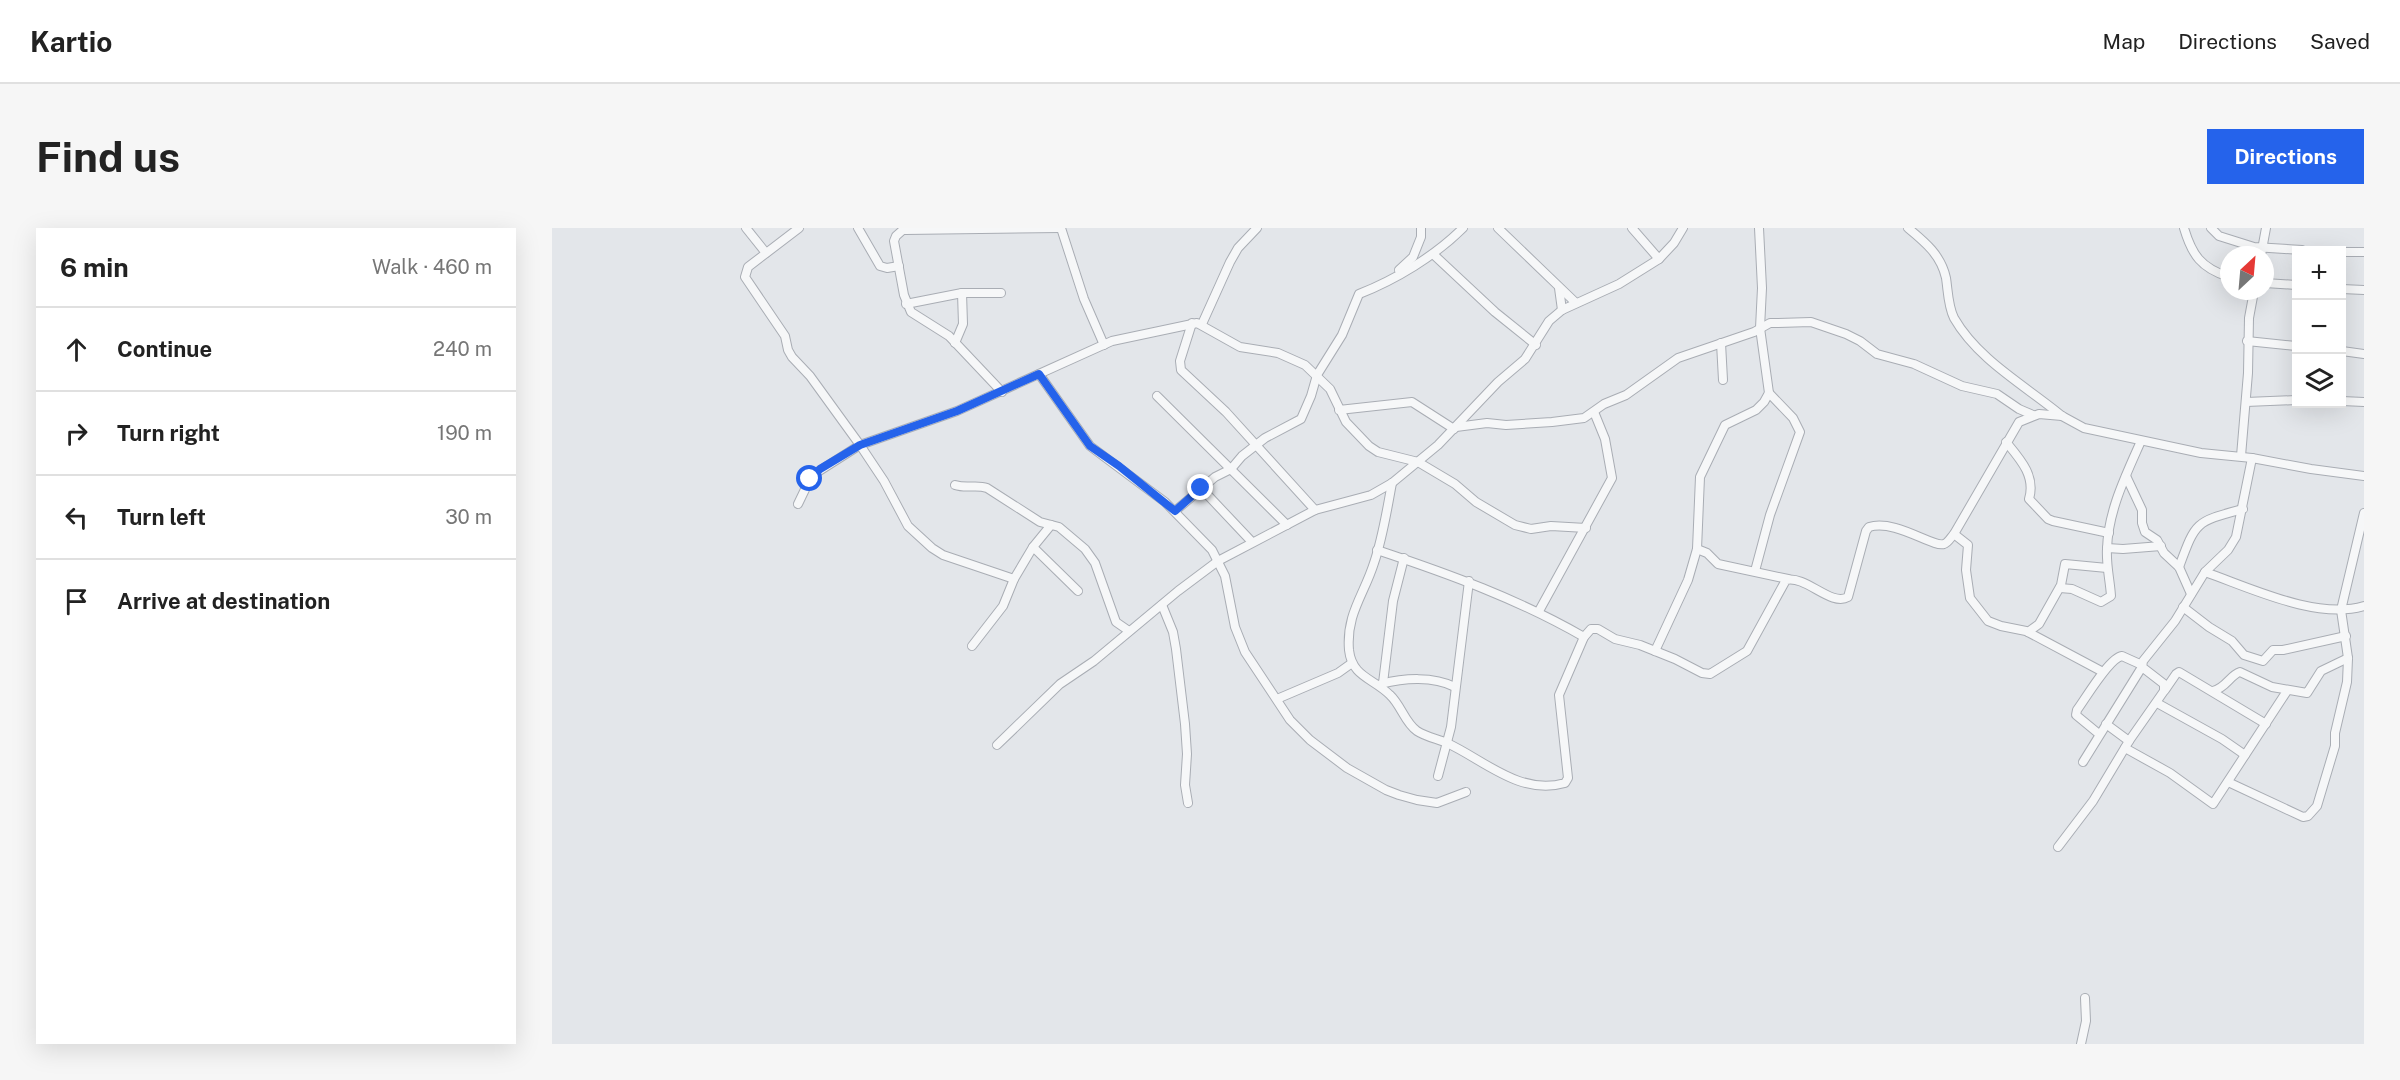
<!DOCTYPE html>
<meta charset="utf-8">
<style>
:root{--surface:#fff;--page:#f6f6f6;--text:#222;--muted:#767676;--line:#e0e0e0;--accent:#2563eb}
body{margin:0;font-family:"Public Sans",sans-serif;background:var(--page);color:var(--text)}
.controls{position:absolute;right:18px;top:18px;display:grid;overflow:hidden;border-radius:0px;box-shadow:0 6px 24px #0002}
.controls button{width:54px;height:54px;display:grid;place-items:center;padding:0;border:0;border-bottom:2px solid var(--line);background:var(--surface);color:var(--text);font:30px sans-serif}
.compass{position:absolute;left:1668px;top:18px;width:54px;height:54px;border-radius:50%;background:var(--surface);box-shadow:0 6px 24px #0002;rotate:26deg}
.stop{position:absolute;width:18px;height:18px;margin:-14px;border:4px solid #2563eb;border-radius:50%;background:#fff}
.stop.end{background:#2563eb;border-color:#fff;box-shadow:0 2px 6px #0008}
.list{margin:0;padding:0;list-style:none}
h2{display:flex;justify-content:space-between;align-items:center;height:78px;margin:0;padding:0 24px;font-size:26px}
h2 small{font-size:20px;font-weight:400;color:var(--muted)}
.list li{display:grid;grid-template-columns:39px 1fr auto;gap:18px;align-items:center;box-sizing:border-box;height:84px;padding:0 24px;border-top:2px solid var(--line)}
.list b{display:block;font-size:22px;white-space:nowrap}
.list em{font-size:20px;font-style:normal;color:var(--muted)}
.icon{flex:none;width:33px;height:33px;fill:none;stroke:currentColor;stroke-width:2;stroke-linecap:round;stroke-linejoin:round}
.map{position:relative;flex:none;width:1812px;height:816px;overflow:hidden;border-radius:0px}
header{display:flex;align-items:center;gap:36px;box-sizing:border-box;height:84px;padding:0 30px;background:var(--surface);border-bottom:2px solid var(--line)}
header strong{font-size:28px}
nav{display:flex;gap:33px;margin-inline-start:auto;font-size:21px}
.intro{display:flex;align-items:center;justify-content:space-between;box-sizing:border-box;height:144px;padding:0 36px}
h1{margin:0;font-size:42px}
.button{padding:15px 27px;border-radius:0px;background:var(--accent);color:#fff;font-size:21px;font-weight:700}
main{display:flex;gap:36px;padding:0 36px}
aside{flex:1;background:var(--surface);border-radius:0px;box-shadow:0 6px 24px #0002}
.map>svg:first-child{display:block}
.lines{fill:none;stroke-linecap:round;stroke-linejoin:round}
.street-casing{stroke:#a9adb4;stroke-width:10}
.street{stroke:#f6f7f8;stroke-width:8}
.route{stroke:#2563eb;stroke-width:8}
</style>
<header>
<strong>Kartio</strong>
<nav><a>Map</a><a>Directions</a><a>Saved</a></nav>
</header>
<div class="intro"><h1>Find us</h1><a class="button">Directions</a></div>
<main>
<aside>
<h2>6 min<small>Walk · 460 m</small></h2>
<ul class="list">
<li><svg class="icon" aria-label="ahead" viewBox="0 0 24 24"><path d="M12 20V5M6 11l6-6 6 6"/></svg><div><b>Continue</b></div><em>240 m</em></li>
<li><svg class="icon" aria-label="right" viewBox="0 0 24 24"><path d="M7 20v-9h11M14 6l5 5-5 5"/></svg><div><b>Turn right</b></div><em>190 m</em></li>
<li><svg class="icon" aria-label="left" viewBox="0 0 24 24"><path d="M17 20v-9H6M10 6l-5 5 5 5"/></svg><div><b>Turn left</b></div><em>30 m</em></li>
<li><svg class="icon" aria-label="arrive" viewBox="0 0 24 24"><path d="M6 21V4h12l-3 4 3 4H6"/></svg><div><b>Arrive at destination</b></div></li>
</ul>
</aside>
<div class="map">
<svg width="1812" height="816" viewBox="0 0 1812 816">
<rect width="100%" height="100%" fill="#e3e6ea"/>
<g class="lines">
<defs>
<g id="street">
<path d="M 194,0 L 214,25"/>
<path d="M 247,0 L 196,39 L 193,49 L 233,108 L 236,122 L 240,129 L 258,148 L 308,217 L 332,253 L 356,298 L 380,320 L 391,327 L 462,351"/>
<path d="M 306,0 L 328,38 L 335,40 L 347,38"/>
<path d="M 353,0 L 344,8 L 342,13 L 352,67 L 359,84 L 397,108 L 450,164"/>
<path d="M 509,0 L 532,71 L 552,117"/>
<path d="M 946,0 L 1024,75"/>
<path d="M 1080,0 L 1107,31"/>
<path d="M 1356,0 C 1373,14 1389,27 1394,50 C 1396,63 1396,78 1402,90 C 1426,132 1474,158 1510,188 L 1532,200 L 1649,225 L 1700,230 L 1759,241 L 1812,248"/>
<path d="M 1632,0 C 1640,27 1649,40 1677,49"/>
<path d="M 1659,0 L 1667,8 L 1702,19 L 1750,22"/>
<path d="M 353,2 L 508,0"/>
<path d="M 1790,24 L 1812,24"/>
<path d="M 881,26 L 943,84 L 984,117"/>
<path d="M 1709,27 L 1714,0"/>
<path d="M 847,42 L 861,29 L 869,9 L 869,0"/>
<path d="M 1713,55 L 1744,57"/>
<path d="M 1007,60 L 1010,82"/>
<path d="M 1790,61 L 1812,62"/>
<path d="M 354,76 L 410,65 L 449,65"/>
<path d="M 640,95 L 628,133 L 629,142 L 674,184 L 763,282"/>
<path d="M 650,96 L 678,34 L 686,20 L 705,0"/>
<path d="M 1695,113 L 1744,118"/>
<path d="M 403,115 L 411,96 L 410,65"/>
<path d="M 1169,115 L 1171,152"/>
<path d="M 1790,123 L 1812,126"/>
<path d="M 487,146 L 538,218 L 613,274 L 660,322 L 673,348 L 683,399 L 693,424 L 738,492 L 758,512 L 795,540 L 834,562 L 847,567 L 865,572 L 885,575 L 914,564"/>
<path d="M 605,168 L 735,297"/>
<path d="M 1790,173 L 1812,174"/>
<path d="M 1694,174 L 1744,172"/>
<path d="M 787,182 L 860,174 L 902,201"/>
<path d="M 904,199 L 935,195 L 954,197 L 1000,194 L 1032,190 L 1052,176 L 1074,167 L 1126,130 L 1202,104 L 1218,95 L 1226,95 L 1259,94 L 1294,106 L 1308,113 L 1325,126 L 1362,136 L 1410,158 L 1445,166 L 1467,181 L 1481,187"/>
<path d="M 1454,214 C 1468,231 1484,248 1477,271 L 1496,291 L 1501,293 L 1557,305"/>
<path d="M 1689,228 L 1696,145 L 1697,90 L 1702,63"/>
<path d="M 1574,248 L 1590,282 L 1590,295 L 1593,304 L 1605,312 L 1612,325 L 1627,339 L 1639,366"/>
<path d="M 840,255 C 835,281 831,309 822,335 C 812,367 794,386 797,422 C 800,449 821,450 838,467 C 849,477 853,495 865,503 C 874,509 886,511 895,515 C 932,532 968,568 1013,555 L 1016,550 L 1007,467 L 1032,409 L 1039,401 L 1046,401 L 1063,411 L 1088,417 L 1123,431 L 1150,445 L 1158,446 L 1195,423 L 1234,352 C 1254,347 1279,379 1296,369 L 1314,303 L 1317,299 C 1344,291 1381,320 1392,316 C 1396,315 1399,309 1402,306 L 1467,194 L 1487,186 L 1510,188"/>
<path d="M 403,257 C 415,261 424,256 435,260 L 488,294 L 507,299 L 533,321 L 543,335 L 564,394 L 577,403"/>
<path d="M 649,260 L 700,314"/>
<path d="M 246,276 L 258,251 L 264,245 L 308,217 L 405,183 L 560,113 L 645,95 L 688,119 L 726,125 L 753,137 L 778,161 L 794,194 L 817,218 L 826,224 L 866,234 L 903,256 L 924,274 L 963,297 L 979,301 L 999,298 L 1034,300"/>
<path d="M 623,283 L 663,249 L 679,241 L 690,228 L 713,210 L 749,191 L 759,168 L 765,147 L 790,107 L 807,66 C 843,52 883,28 911,0"/>
<path d="M 1402,306 L 1416,317 L 1414,342 L 1418,370 L 1436,393 L 1449,398 L 1474,403 L 1551,444"/>
<path d="M 481,319 L 526,363"/>
<path d="M 1555,320 L 1571,321 L 1609,318"/>
<path d="M 1145,321 L 1155,325 L 1166,336 L 1236,351"/>
<path d="M 825,322 C 897,346 966,371 1032,409"/>
<path d="M 1627,339 C 1644,293 1643,294 1691,281"/>
<path d="M 1203,343 L 1218,287 L 1248,204 L 1241,190 L 1217,165"/>
<path d="M 1653,344 C 1699,360 1764,392 1812,378"/>
<path d="M 1508,360 L 1520,361 L 1549,374 L 1559,368 C 1558,352 1554,337 1555,321 C 1556,283 1574,247 1589,213"/>
<path d="M 610,377 L 621,404 L 624,421 L 633,496 L 635,526 L 633,557 L 636,575"/>
<path d="M 1631,379 L 1657,399 L 1680,413 L 1692,427 L 1711,433 L 1721,422 L 1731,422 L 1794,408"/>
<path d="M 987,383 L 1060,250 L 1053,211 L 1042,184"/>
<path d="M 1476,404 L 1487,396 L 1509,357 L 1513,336 L 1555,340"/>
<path d="M 420,418 L 451,378 L 462,351 L 481,319 L 499,297"/>
<path d="M 1103,423 L 1136,352 L 1145,321 L 1148,249 L 1173,197 L 1204,182 L 1212,174 L 1217,165 L 1208,100 L 1210,60 L 1207,0"/>
<path d="M 831,455 L 841,373 L 852,330"/>
<path d="M 829,456 C 852,450 881,448 903,459"/>
<path d="M 1613,462 L 1624,446 L 1627,444 L 1714,496"/>
<path d="M 1661,463 C 1674,460 1678,447 1688,444 L 1720,459 L 1755,465 L 1769,443 L 1796,430"/>
<path d="M 725,471 L 786,445 L 800,435"/>
<path d="M 1605,475 L 1670,511 L 1693,527"/>
<path d="M 1554,496 L 1577,513"/>
<path d="M 1547,506 L 1524,487 L 1525,482 C 1534,470 1557,430 1570,428 L 1590,437"/>
<path d="M 445,517 L 508,456 L 542,433 L 626,363 L 666,333 L 763,282 L 819,267 L 840,255 L 886,217 L 946,154 L 973,131 L 997,93 L 1010,82 L 1067,56 L 1107,31 L 1122,15 L 1131,0"/>
<path d="M 1573,520 L 1618,545 L 1661,576 L 1735,463"/>
<path d="M 1531,534 L 1590,439"/>
<path d="M 886,548 L 899,499 L 917,353"/>
<path d="M 1676,554 L 1751,589 L 1756,588 L 1765,578 L 1783,518 L 1783,505 L 1795,454 L 1796,430 L 1789,382 L 1812,285"/>
<path d="M 1506,619 L 1541,573 L 1577,513 L 1612,463 L 1612,456 L 1590,439 L 1591,433 L 1623,393 L 1653,344 L 1676,322 L 1684,309 L 1700,230"/>
<path d="M 1529,816 L 1534,793 L 1533,770"/>
</g>
</defs>
<use href="#street" class="street-casing"/>
<use href="#street" class="street"/>
</g>
<g class="lines">
<path class="route" d="M 258,251 L 268,241 L 308,217 L 405,183 L 487,146 L 538,218 L 567,238 L 623,283 L 649,260"/>
</g>
</svg>
<div class="controls">
<button>+</button>
<button>−</button>
<button><svg class="icon" aria-label="layers" viewBox="0 0 24 24"><path d="M12 4l9 5-9 5-9-5zM3 14l9 5 9-5"/></svg></button>
</div>
<svg class="compass" viewBox="-18 -18 36 36"><path d="M0-13l5 13h-10z" fill="#e53935"/><path d="M0 13l5-13h-10z" fill="#767676"/></svg>
<div class="stop" style="left:258px;top:251px"></div>
<div class="stop end" style="left:649px;top:260px"></div>
</div>
</main>
